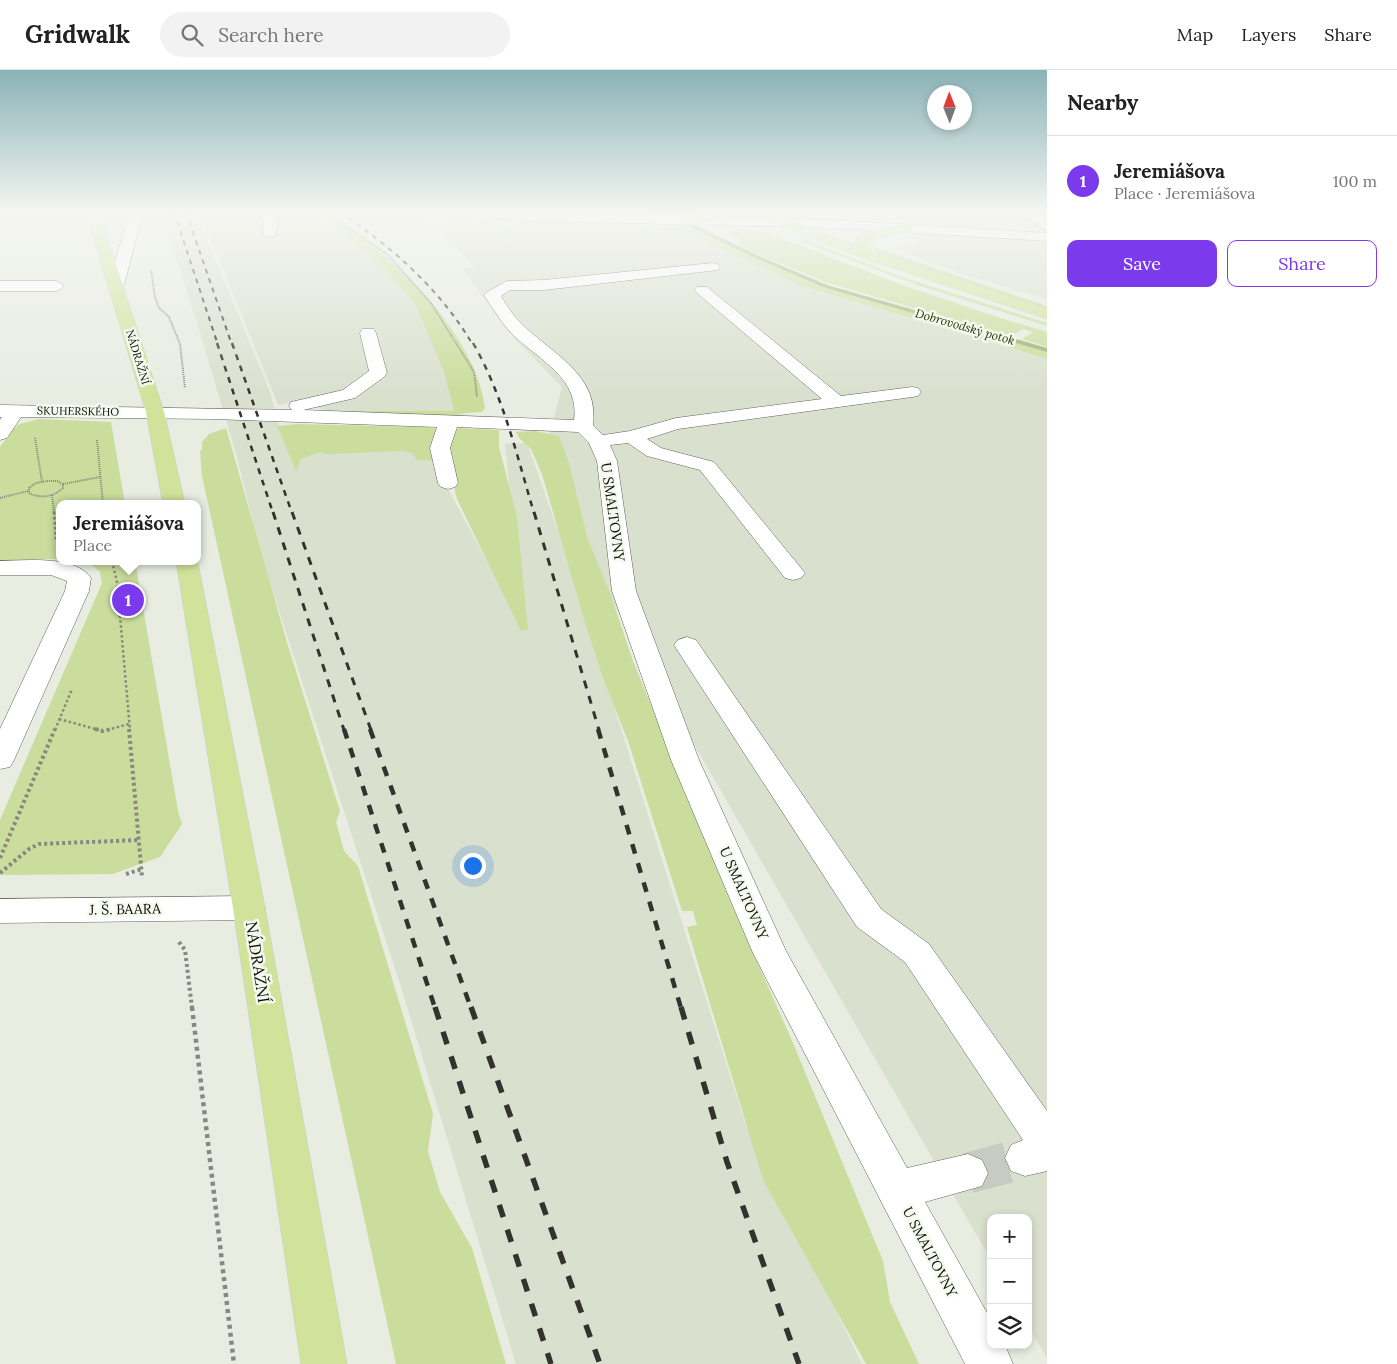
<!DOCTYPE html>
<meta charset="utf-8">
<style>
:root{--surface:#fff;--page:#f2f2f2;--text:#222;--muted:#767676;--line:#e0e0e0;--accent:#7c3aed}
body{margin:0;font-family:Lora,serif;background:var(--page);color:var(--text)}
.controls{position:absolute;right:15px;bottom:15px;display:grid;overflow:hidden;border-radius:10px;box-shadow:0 2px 8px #0003}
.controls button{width:45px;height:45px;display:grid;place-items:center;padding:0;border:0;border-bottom:1px solid var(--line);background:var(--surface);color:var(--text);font:25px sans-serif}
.compass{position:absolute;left:927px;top:15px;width:45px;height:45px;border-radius:50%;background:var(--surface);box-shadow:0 2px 8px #0003;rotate:359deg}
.you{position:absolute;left:472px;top:795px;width:18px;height:18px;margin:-12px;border:4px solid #fff;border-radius:50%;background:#1a73e8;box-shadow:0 0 0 8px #1a73e833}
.badge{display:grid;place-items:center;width:32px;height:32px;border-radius:50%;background:var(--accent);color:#fff;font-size:16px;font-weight:700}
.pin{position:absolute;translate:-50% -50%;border:2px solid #fff;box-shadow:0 1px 5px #0006}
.popup{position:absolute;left:56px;top:430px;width:145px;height:65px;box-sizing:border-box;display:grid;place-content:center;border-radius:10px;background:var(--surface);filter:drop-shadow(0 1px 4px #0005);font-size:16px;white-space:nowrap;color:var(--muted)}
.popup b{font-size:19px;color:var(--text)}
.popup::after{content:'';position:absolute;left:50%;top:100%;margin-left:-10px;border:10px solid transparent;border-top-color:var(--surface)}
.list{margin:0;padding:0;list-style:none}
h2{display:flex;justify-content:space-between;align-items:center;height:65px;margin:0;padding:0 20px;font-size:21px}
h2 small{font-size:16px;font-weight:400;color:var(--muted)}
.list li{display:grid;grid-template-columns:32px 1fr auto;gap:15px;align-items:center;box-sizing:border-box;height:90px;padding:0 20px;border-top:1px solid var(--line)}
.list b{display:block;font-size:19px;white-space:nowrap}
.list p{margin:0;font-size:16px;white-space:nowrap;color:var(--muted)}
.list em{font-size:16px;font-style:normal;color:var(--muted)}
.actions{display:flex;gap:10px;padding:15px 20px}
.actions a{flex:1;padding:11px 0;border:1px solid var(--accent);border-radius:10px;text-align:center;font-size:18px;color:var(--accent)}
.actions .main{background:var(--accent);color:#fff}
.icon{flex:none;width:28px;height:28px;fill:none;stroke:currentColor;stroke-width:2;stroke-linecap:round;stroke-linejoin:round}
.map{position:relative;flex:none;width:1047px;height:1294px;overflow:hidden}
header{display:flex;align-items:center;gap:30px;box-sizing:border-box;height:70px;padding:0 25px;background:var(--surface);border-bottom:1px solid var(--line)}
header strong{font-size:24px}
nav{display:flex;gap:28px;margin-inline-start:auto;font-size:18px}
.search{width:350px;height:45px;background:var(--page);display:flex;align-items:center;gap:12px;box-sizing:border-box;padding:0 18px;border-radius:28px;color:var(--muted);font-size:19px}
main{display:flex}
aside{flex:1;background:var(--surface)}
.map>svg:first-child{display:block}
.built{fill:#dae0ce}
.green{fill:#cadd9c}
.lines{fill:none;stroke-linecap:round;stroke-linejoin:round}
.stream{fill:#9dae6e;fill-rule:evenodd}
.minor-tunnel{stroke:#c7cbc1;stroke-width:41;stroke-dasharray:41 20;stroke-linecap:butt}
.minor-casing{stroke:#5f6259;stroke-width:1}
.major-casing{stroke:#cacac9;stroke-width:1}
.path-far3{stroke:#878981;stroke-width:2;stroke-dasharray:1 1;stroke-linecap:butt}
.path-far2{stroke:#878981;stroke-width:2.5;stroke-dasharray:2.5 2.5;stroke-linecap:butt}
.path-far1{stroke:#878981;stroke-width:4;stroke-dasharray:3 3;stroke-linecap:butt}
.path{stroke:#878981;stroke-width:4.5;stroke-dasharray:4 4;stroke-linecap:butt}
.minor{fill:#fff;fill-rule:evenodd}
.major{fill:#d1e39b;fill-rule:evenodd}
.rail-far4{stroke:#32332e;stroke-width:2;stroke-dasharray:5 5;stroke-linecap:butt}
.rail-far3{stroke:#32332e;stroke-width:2.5;stroke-dasharray:6 6;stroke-linecap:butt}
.rail-far2{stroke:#32332e;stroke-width:3;stroke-dasharray:8 8;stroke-linecap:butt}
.rail-far1{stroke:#32332e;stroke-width:4.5;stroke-dasharray:10 10;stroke-linecap:butt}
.rail{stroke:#32332e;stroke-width:5.5;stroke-dasharray:13 13;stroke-linecap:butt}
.labels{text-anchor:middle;stroke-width:5;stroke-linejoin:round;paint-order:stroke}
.far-street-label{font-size:11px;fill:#0c0d09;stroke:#f6f9ee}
.far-water-label{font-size:12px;font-style:italic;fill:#283200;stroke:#f6f9ee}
.street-label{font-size:14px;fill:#0c0d09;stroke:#f6f9ee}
.near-street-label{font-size:16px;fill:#0c0d09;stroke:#f6f9ee}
</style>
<header>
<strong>Gridwalk</strong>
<div class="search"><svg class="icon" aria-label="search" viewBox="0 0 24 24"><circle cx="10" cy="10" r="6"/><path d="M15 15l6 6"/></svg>Search here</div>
<nav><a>Map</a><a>Layers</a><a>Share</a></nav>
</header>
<main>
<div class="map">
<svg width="1047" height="1294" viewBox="0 0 1047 1294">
<rect width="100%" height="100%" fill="#e8ece1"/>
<g class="built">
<path d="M 161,142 L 196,142 L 270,322 L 284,373 L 419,365 L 525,562 L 505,374 L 527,373 L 594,563 L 617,646 L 746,1056 L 862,1294 L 516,1294 L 401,917 L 261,485 L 237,387 L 199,259 Z"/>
<path d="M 200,142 L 312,142 L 341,161 L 376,188 L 421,235 L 460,343 L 338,342 L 290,333 L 278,335 Z"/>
<path d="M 915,142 L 1047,142 L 1047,229 L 962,204 L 892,178 L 916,172 L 914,164 L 949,166 L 944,155 Z"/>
<path d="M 424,149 L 670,155 L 801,216 L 1047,289 L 1047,1288 L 1028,1256 L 1028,1148 L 991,1148 L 991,1190 L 580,476 L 548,370 L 562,317 L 514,268 L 462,199 L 475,196 Z"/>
</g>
<g class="green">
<path d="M 292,142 C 302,142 317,139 326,142 C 334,145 355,162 363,168 C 414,208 476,271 485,338 L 482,342 L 466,343 L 454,346 L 305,341 L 453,341 L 454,339 L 443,299 L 415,233 L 377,191 L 333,157 L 311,143 Z"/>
<path d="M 672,156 L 685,157 L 697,161 L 779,198 L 823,216 L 1008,269 L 999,274 L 801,216 Z"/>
<path d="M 739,159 L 760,161 L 787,170 L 894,212 L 991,245 L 1047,262 L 1047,277 L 1022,269 L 1033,262 L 1023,259 L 1010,266 L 825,212 L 739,176 L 740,171 L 726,161 Z"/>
<path d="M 803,169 L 902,207 L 1047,253 L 1047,256 L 920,216 L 800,171 L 799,170 Z"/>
<path d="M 870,176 L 1047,236 L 1047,240 L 893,189 L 878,183 Z"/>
<path d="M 1017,272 L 1047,282 L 1047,289 L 1008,277 Z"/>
<path d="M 39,349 L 111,352 L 125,434 L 59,434 L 59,489 L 0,490 L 0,377 L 13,359 L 20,354 Z"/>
<path d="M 296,354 L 428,357 L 436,359 L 436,391 L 417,390 L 412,383 L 404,381 L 326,384 L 320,382 L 301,389 L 296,401 L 277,356 Z"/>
<path d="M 226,358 L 288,576 L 340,741 L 336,752 L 344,781 L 358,796 L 433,1044 L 428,1081 L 440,1122 L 472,1178 L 506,1294 L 396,1294 L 202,406 L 200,380 L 202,380 L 202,372 L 209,364 Z"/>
<path d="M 459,358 L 499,360 L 499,377 L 517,447 L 528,560 L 521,561 L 457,429 L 448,392 L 448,368 Z"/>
<path d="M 535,361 L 559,366 L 569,393 L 587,467 L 610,523 L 633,591 L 732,835 L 793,973 L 883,1191 L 890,1232 L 919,1294 L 866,1294 L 763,1110 L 687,857 L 697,855 L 693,841 L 682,841 L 628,671 L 603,608 L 585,553 L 542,404 L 531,379 L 520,369 L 516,362 Z"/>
<path d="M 80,491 L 135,491 L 178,741 L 182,754 L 160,787 L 113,804 L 0,805 L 0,750 L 102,513 L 100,502 L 92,495 Z"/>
</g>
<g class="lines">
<path class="stream" d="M 659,142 L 668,142 L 757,185 L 827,215 L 1047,278 L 1047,282 L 823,217 L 753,187 Z"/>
<path class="minor-tunnel" d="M 968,1103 L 1025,1088"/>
<defs>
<g id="minor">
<path d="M 144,142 L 162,142 L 140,154 L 124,215 L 121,218 L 111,218 L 108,215 L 127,152 L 129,149 Z"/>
<path d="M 257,142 L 270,142 L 278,152 L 275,166 L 265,166 L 263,163 L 264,152 Z"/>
<path d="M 447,142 L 527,142 L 833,150 L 1047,163 L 1047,171 L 833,158 L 538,151 L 453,146 Z"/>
<path d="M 1016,142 L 1032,142 L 1047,151 L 1047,161 Z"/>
<path d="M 713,193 L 718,194 L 720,197 L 718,200 L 544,220 L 510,220 L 501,226 C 508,238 516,250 527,259 C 558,287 599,307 593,355 L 603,365 L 630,361 L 676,348 L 822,329 L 697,223 L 694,220 L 697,217 L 707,217 L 841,326 L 912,317 L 918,318 L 921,322 L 918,326 L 912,327 L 678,359 L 647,369 L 661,378 L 714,392 L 805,503 L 801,508 L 793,510 L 785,508 L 700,400 L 647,386 L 628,373 L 610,375 L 617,391 L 636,521 L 699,690 L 786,881 L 907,1098 L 968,1084 L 982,1090 L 988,1103 L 982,1116 L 925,1132 L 991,1250 L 991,1275 L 1005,1275 L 1013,1294 L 965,1294 L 753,883 L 671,690 L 612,521 L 597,391 L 589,373 L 578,362 L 457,357 L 450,378 L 458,413 L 455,417 L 448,419 L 441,417 L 438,413 L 430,378 L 437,357 L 213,349 L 21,347 L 7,368 L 0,370 L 0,350 L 2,347 L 0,347 L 0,335 L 292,340 L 289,336 L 291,332 L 343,320 L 369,301 L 360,263 L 362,259 L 374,259 L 376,263 L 387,303 L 384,307 L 355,328 L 303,340 L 574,350 C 580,309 540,290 514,266 C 502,254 493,239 484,225 L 487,222 L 507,211 L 544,210 Z"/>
<path d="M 0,211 L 56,211 L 61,213 L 64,216 L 61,219 L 56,221 L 0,221 Z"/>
<path d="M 31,490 C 50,490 79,491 91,508 L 89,521 L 14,690 L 10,697 L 0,699 L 0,659 L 65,521 L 67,511 L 51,505 L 0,505 L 0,491 Z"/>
<path d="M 687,567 L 696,570 L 881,839 L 929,874 L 1047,1041 L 1047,1101 L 1025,1106 L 1011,1101 L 1005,1088 L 1011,1075 L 1023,1070 L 905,892 L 857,857 L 674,575 L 678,570 Z"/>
<path d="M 249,826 L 261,829 L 265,838 L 261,847 L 249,850 L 0,853 L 0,829 Z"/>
</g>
<g id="major">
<path d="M 86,142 L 99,142 L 164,342 L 185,434 L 163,434 L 146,342 Z"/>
<path d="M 714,142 L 733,142 C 726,150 684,159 677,151 L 684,147 Z"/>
<path d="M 753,142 L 772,142 L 854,175 L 857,166 L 880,158 L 907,154 L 912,155 L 914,158 L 912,161 L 883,166 L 868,172 L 871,181 L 1047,239 L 1047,249 L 860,187 L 754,145 Z"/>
<path d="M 197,488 L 265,838 L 347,1294 L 301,1294 L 233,838 L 176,491 L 197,491 Z"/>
</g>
</defs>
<use href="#minor" class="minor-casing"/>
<use href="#major" class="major-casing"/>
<g class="path-far3">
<path d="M 326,142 L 388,185 L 431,233 L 474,302 L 477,327"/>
<path d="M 151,200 L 155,227 L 159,238 L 169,247 L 180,274 L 185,318"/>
<path d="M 35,368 L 42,412"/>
<path d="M 97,370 L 103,434"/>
<path d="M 47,411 L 58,411 L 63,415 L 63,418 C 53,427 41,429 29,423 L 29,418 L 36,413 Z"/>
<path d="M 63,414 L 100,407"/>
<path d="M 52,425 L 54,443"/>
<path d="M 0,428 L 28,421"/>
</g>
<g class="path-far2">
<path d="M 54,442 L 56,470"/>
<path d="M 112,491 L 117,512 L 130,660"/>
<path d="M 59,649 L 99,660"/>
<path d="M 55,660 L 72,619"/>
<path d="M 107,660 L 129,654"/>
</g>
<g class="path-far1">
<path d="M 95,659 L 103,661 L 111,659"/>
<path d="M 129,659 L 142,807"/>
<path d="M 0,788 L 55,659"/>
<path d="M 0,803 L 29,779 L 39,774 L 139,770"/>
<path d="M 126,804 L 142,799"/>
<path d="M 179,872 L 185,880 L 192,938"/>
</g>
<path class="path" d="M 192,937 L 234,1294"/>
<use href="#minor" class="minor"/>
<use href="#major" class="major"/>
<g class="rail-far4">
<path d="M 174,142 L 218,275"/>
<path d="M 186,142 L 232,275"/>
<path d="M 340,142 C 393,178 440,219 473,275"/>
</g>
<g class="rail-far3">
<path d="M 217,273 L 273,443"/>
<path d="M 232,273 L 292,443"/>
<path d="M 473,273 C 503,325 517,386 534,443"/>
</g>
<g class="rail-far2">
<path d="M 273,442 L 344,660"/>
<path d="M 292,442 L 371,660"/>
<path d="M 534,442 L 599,660"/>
</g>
<g class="rail-far1">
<path d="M 344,659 L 435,938"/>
<path d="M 370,659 L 471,938"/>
<path d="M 598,659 L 681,938"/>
</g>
<g class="rail">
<path d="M 435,937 L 551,1294"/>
<path d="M 471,937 L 600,1294"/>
<path d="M 681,937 L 727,1092 L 799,1294"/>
</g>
</g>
<linearGradient id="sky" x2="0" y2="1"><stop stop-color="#8ab2b7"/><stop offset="0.44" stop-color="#f5f6f2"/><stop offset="1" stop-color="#f5f6f2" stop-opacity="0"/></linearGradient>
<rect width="1047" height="324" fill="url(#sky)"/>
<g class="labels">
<g class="far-street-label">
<text transform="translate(138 287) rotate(73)" y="4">NÁDRAŽNÍ</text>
<text transform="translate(78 341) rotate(1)" y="4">SKUHERSKÉHO</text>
</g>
<g class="far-water-label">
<text transform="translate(965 257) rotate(16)" y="4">Dobrovodský potok</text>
</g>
<g class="street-label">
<text transform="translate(613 442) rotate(82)" y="5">U SMALTOVNY</text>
<text transform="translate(744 823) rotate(66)" y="5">U SMALTOVNY</text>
<text transform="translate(125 839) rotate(-1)" y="5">J. Š. BAARA</text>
<text transform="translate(930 1182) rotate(62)" y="5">U SMALTOVNY</text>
</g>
<g class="near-street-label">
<text transform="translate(258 892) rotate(81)" y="6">NÁDRAŽNÍ</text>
</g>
</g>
</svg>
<div class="controls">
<button>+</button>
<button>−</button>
<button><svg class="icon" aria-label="layers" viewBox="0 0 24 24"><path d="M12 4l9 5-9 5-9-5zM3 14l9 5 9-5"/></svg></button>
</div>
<svg class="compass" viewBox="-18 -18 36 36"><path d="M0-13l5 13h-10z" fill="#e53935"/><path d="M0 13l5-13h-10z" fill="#767676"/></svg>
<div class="you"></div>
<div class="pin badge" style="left:128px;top:530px">1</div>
<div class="popup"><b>Jeremiášova</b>Place</div>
</div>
<aside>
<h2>Nearby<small></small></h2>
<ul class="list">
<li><span class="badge">1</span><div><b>Jeremiášova</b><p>Place · Jeremiášova</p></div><em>100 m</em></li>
</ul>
<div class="actions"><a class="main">Save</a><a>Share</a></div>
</aside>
</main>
